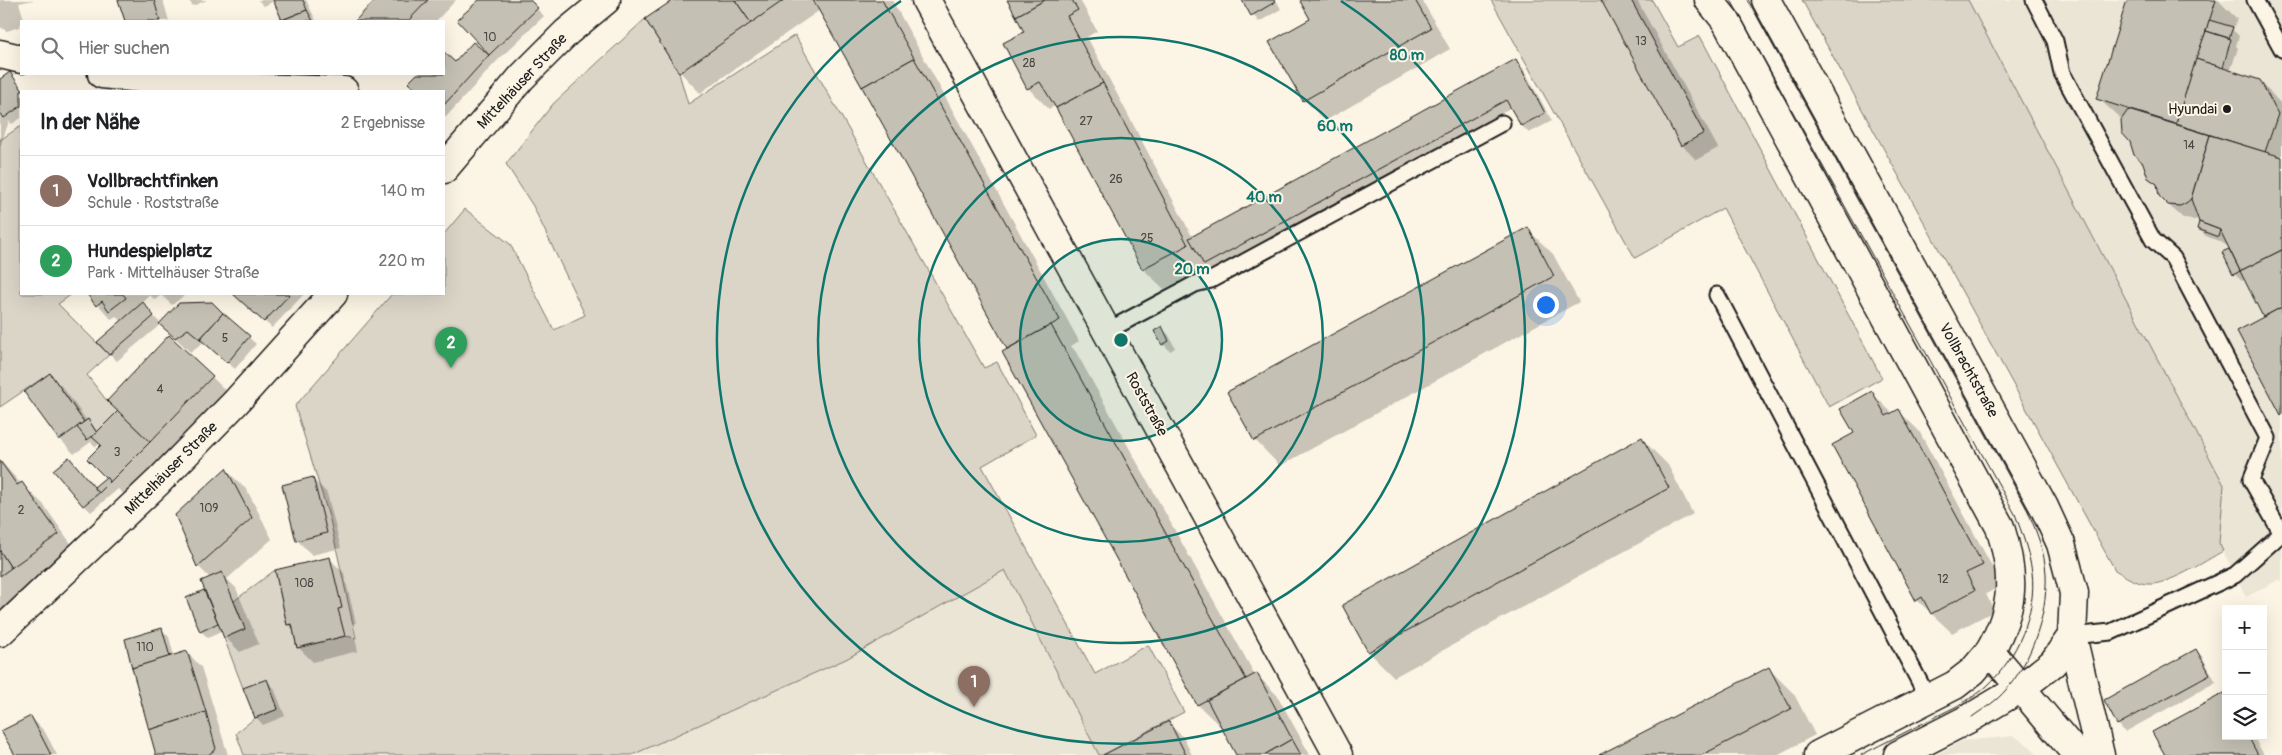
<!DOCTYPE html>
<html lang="de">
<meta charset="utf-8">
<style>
:root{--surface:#fff;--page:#f2f2f2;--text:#202124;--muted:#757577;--line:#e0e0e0;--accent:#0f766e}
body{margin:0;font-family:Pangolin,sans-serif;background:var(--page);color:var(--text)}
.controls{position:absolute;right:15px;bottom:15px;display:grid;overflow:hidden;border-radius:0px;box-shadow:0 5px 20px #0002}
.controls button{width:45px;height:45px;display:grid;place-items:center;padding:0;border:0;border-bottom:1px solid var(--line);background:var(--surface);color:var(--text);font:25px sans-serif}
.you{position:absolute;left:1545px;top:304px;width:18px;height:18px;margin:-12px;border:4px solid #fff;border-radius:50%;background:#1a73e8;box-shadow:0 0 0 8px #1a73e833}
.badge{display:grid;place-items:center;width:32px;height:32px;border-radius:50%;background:var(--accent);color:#fff;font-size:16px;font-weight:700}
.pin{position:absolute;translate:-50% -41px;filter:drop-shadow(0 1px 2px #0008)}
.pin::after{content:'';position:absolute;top:26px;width:18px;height:15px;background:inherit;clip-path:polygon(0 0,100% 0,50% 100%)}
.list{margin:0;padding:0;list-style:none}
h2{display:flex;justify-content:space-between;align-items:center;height:65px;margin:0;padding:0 20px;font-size:21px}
h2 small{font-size:16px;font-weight:400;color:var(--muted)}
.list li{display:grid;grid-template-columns:32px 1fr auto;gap:15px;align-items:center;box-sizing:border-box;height:70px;padding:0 20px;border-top:1px solid var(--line)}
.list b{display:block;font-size:19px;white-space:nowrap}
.list p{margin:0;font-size:16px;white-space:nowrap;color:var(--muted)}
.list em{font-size:16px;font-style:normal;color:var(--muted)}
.icon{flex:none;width:28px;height:28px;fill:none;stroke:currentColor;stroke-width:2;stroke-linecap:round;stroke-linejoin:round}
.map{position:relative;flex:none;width:2282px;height:755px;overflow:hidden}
.search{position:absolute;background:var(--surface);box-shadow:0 5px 20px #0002;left:20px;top:20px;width:425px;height:55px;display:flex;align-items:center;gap:12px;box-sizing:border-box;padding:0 18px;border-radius:0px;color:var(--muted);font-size:19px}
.panel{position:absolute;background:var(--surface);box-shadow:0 5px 20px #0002;left:20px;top:90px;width:425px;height:205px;border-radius:0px}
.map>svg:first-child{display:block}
.built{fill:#ebe5d6}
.green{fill:#dbd5c8;stroke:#7c7872}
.shadow{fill:#0003;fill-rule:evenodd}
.building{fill:#c4c0b3;stroke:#1c1c1c}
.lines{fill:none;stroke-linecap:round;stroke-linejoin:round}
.service-casing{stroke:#1c1c1c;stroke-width:19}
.minor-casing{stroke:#1c1c1c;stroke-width:31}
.secondary-casing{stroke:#1c1c1c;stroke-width:31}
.service{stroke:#fcf5e5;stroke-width:15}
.minor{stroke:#fcf5e5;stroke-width:28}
.secondary{stroke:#fcf5e5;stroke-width:28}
.tram{stroke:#1c1c1c;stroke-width:1}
.ring{fill:none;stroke:#0f766e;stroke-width:2.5}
.poi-dot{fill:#1c1c1c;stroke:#fcf5e5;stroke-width:2}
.labels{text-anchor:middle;stroke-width:4;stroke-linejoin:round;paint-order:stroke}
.number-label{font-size:12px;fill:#464542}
.street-label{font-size:15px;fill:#1c1c1c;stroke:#fcf5e5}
.poi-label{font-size:15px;fill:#1c1c1c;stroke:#fcf5e5;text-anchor:end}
.centre{fill:#0f766e;stroke:#fcf5e5;stroke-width:2.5}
.ring-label{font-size:15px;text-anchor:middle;font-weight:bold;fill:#0f766e;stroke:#fcf5e5;stroke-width:4;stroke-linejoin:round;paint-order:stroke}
</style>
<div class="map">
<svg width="2282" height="755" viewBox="0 0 2282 755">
<rect width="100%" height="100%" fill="#fcf5e5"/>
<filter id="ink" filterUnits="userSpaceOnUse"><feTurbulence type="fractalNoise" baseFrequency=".02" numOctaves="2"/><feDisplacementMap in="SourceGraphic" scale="10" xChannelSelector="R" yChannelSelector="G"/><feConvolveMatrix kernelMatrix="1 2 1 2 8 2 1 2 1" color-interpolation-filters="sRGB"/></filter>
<g filter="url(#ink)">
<g class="built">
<path d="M 1968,0 L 2282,0 L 2282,582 L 2280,579 L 2246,597 L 2219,543 L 2224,485 Z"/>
<path d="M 1005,570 L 1099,755 L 632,755 L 846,659 Z"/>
<path d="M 2014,736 L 2031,747 L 2036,755 L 1935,755 L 1962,741 Z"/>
</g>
<g class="green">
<path d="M 1491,0 L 1652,0 L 1678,47 L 1700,36 L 1882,378 L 1829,407 L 1723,208 L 1635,258 Z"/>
<path d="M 1802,0 L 1968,0 L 2224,485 L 2219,543 L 2223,551 C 2205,561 2168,586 2147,584 C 2135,583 2125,576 2115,570 Z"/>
<path d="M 645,19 L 679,73 L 688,104 L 795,35 L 984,368 L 997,362 L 1036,435 L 982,466 L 1095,674 L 1148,645 L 1184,712 L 1103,755 L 1099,755 L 1005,570 L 846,659 L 632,755 L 244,755 L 236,733 L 255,718 L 278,709 L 267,680 L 243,688 L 224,638 L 245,629 L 234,601 L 275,570 L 287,625 L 292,624 L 297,648 L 345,636 L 356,638 L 330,520 L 295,406 L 392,294 L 444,294 L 444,234 L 465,209 L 510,244 L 554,330 L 585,315 L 533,206 L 506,164 L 553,104 Z"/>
<path d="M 21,126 L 21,294 L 72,294 L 58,304 L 109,355 L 87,375 L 107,401 L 118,411 L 97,433 L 88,419 L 84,422 L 50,373 L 0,407 L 0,140 Z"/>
</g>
<g class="shadow">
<path d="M 0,0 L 34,0 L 19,3 L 24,19 L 19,27 L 7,31 L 0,27 Z"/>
<path d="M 120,0 L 163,0 L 169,21 L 126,21 Z"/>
<path d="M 188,0 L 207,0 L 193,6 Z"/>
<path d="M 258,0 L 306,0 L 316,21 L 283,21 L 274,1 L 264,6 Z"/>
<path d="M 377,0 L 456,0 L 436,21 L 357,21 Z"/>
<path d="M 481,0 L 528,0 L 544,16 L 496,62 L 446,117 L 444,115 L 444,91 L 418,91 L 410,83 L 419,74 L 444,74 L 444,53 L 455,64 L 489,55 Z"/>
<path d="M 675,0 L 892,0 L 1079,341 L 1071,346 L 1076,352 L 1255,675 L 1256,674 L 1277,695 L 1310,755 L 1238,755 L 1224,730 L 1198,705 L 1003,353 L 1009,349 L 820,10 L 700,93 L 680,72 Z"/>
<path d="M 1008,0 L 1080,0 L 1097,31 L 1087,37 L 1193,238 L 1516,61 L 1523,68 L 1552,121 L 1529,133 L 1522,126 L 1512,107 L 1212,271 L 1207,267 L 1164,289 L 1143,269 L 1055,106 L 1049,109 L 1028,88 L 1026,32 Z"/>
<path d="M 1243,0 L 1276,0 L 1281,9 L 1259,22 Z"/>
<path d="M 1305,0 L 1422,0 L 1450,49 L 1325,121 L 1304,100 L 1312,19 Z"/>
<path d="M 1602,0 L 1637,0 L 1718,148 L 1696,160 L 1682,145 Z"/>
<path d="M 2129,0 L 2218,0 L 2237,19 L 2233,30 L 2239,36 L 2236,46 L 2238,48 L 2230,72 L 2260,81 L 2282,105 L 2282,415 L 2239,332 L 2266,317 L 2246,279 L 2242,281 L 2234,274 L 2224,253 L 2232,249 L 2221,242 L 2206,236 L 2199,229 L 2201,222 L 2199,217 L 2195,220 L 2184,219 L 2164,201 L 2158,186 L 2149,177 L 2145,165 L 2122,120 L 2098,98 ZM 2229,42 L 2231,43 L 2222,74 L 2220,73 Z"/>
<path d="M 10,74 L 24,91 L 21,91 L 21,118 L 12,124 L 9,121 L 0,147 L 0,80 Z"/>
<path d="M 306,74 L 342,74 L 349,87 L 308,78 Z"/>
<path d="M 1527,229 L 1553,254 L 1579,302 L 1280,466 L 1255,440 Z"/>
<path d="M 89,294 L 186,294 L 172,305 L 161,295 L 155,300 L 150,295 L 141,303 L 161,324 L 211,303 L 256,344 L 235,369 L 204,342 L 190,352 L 161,324 L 117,361 L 110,354 L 122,322 L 116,316 L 111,319 Z"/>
<path d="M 234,294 L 304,294 L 272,328 Z"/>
<path d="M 1161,328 L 1169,335 L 1175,348 L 1170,351 L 1163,344 Z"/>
<path d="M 50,375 L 64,389 L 87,421 L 98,432 L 212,377 L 237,402 L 126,496 L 118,489 L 91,512 L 84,505 L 94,488 L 107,477 L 103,445 L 100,443 L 96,447 L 91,442 L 74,454 L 60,439 Z"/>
<path d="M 1872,393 L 1892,413 L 1898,410 L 1919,431 L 2002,585 L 1986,594 L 1994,611 L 1952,633 L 1917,600 L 1856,434 Z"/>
<path d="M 1642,439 L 1668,465 L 1693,514 L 1394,677 L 1369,652 L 1344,605 Z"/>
<path d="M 0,460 L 21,484 L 43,504 L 79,555 L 0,611 Z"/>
<path d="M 226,470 L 247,490 L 272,539 L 227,579 L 236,588 L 259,644 L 240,652 L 225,637 L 223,631 L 208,638 L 201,631 L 204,591 L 208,596 L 210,578 L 198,566 Z"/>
<path d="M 313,479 L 327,493 L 341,548 L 312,555 L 297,540 Z"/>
<path d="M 329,558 L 344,573 L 356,623 L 352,624 L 358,651 L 313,662 L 298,647 L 294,630 L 288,624 Z"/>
<path d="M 162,630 L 169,637 L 174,656 L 187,652 L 201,667 L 228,755 L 158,755 Z"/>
<path d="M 2196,650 L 2203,658 L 2216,682 L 2125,732 L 2118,724 L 2105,701 Z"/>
<path d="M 1769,669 L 1794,694 L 1815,735 L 1777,755 L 1601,755 Z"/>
<path d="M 267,681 L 274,688 L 285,716 L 263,725 L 256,717 Z"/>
<path d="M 31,717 L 45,732 L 57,755 L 16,755 Z"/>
<path d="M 1168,723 L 1183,737 L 1192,755 L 1106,755 Z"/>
<path d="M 2226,736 L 2253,736 L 2264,755 L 2166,755 Z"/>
</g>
<g class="building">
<path d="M 118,0 L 154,0 L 160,21 L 125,21 Z"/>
<path d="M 273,0 L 303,0 L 307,10 L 282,20 Z"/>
<path d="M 375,0 L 428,0 L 408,21 L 355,21 Z"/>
<path d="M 479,0 L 530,0 L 538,8 L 489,55 L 457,20 Z"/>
<path d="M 673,0 L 735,0 L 751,23 L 679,73 L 645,19 Z"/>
<path d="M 735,0 L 784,0 L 751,23 Z"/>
<path d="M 813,0 L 882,0 L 914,58 L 862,87 Z"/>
<path d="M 1007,0 L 1045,0 L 1016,16 Z"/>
<path d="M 1045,0 L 1072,0 L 1078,10 L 1067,16 L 1103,83 L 1056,108 L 1040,82 L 1027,89 L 1003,43 L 1024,32 L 1016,16 Z"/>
<path d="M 1242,0 L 1274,0 L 1275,2 L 1251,16 Z"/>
<path d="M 1302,0 L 1415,0 L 1431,28 L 1303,101 L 1269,42 L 1310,19 L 1300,1 Z"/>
<path d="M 1601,0 L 1631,0 L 1704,133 L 1681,146 Z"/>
<path d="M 2127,0 L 2216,0 L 2176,124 L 2096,99 Z"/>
<path d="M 307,10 L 313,21 L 282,20 Z"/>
<path d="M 2209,20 L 2233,27 L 2229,38 L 2206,31 Z"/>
<path d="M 2206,31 L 2231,39 L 2223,68 L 2196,59 Z"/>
<path d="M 473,42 L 489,55 L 444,105 L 444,91 L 417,91 L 408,83 L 417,74 L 444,74 L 444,52 L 455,62 Z"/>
<path d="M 914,58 L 1060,320 L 1007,349 L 862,87 Z"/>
<path d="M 1516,59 L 1545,113 L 1521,126 L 1506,100 L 1204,265 L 1189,238 Z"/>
<path d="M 2196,59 L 2260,80 L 2278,114 L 2265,152 L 2176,124 Z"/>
<path d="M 10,72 L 23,91 L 21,91 L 21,106 L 4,118 L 0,112 L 0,79 Z"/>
<path d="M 305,74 L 340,74 L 343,80 L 307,78 Z"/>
<path d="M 1103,83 L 1188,245 L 1142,269 L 1056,108 Z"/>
<path d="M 2128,110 L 2210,135 L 2191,199 L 2186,203 L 2180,206 L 2168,205 L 2159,196 L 2157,184 L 2148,178 L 2143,163 L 2134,155 L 2130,142 L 2122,133 L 2121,120 Z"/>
<path d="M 2210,135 L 2282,157 L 2282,250 L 2240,271 L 2220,230 L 2199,222 L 2191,199 Z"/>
<path d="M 2199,222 L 2220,230 L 2218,237 L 2197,229 Z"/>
<path d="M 1528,227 L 1554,276 L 1254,441 L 1227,392 Z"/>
<path d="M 2229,249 L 2240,271 L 2233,275 L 2222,252 Z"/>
<path d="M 2282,250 L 2282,307 L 2263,317 L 2240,271 Z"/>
<path d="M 87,294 L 123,294 L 126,298 L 109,311 L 102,301 L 96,306 Z"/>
<path d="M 233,294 L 290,294 L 264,322 Z"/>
<path d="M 143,302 L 154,316 L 109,355 L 97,342 Z"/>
<path d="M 212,302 L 223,313 L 200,339 L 188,329 L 175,338 L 159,324 L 179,303 Z"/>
<path d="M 2282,307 L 2282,414 L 2281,415 L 2237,331 Z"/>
<path d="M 223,313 L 250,336 L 227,363 L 200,339 Z"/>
<path d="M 1051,325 L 1246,679 L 1197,705 L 1002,352 Z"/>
<path d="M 1162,326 L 1169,341 L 1162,345 L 1154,331 Z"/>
<path d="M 169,335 L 213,376 L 150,442 L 107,401 Z"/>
<path d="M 50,373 L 84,422 L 59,440 L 24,392 Z"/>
<path d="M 1872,391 L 1886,416 L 1899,409 L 1983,565 L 1966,573 L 1975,590 L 1931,614 L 1922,597 L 1916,601 L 1832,445 L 1854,433 L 1840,409 Z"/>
<path d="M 118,411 L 150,442 L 110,482 L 87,459 L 101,445 L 92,437 Z"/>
<path d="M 88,419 L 97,433 L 87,440 L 77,427 Z"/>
<path d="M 1642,437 L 1669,488 L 1368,652 L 1342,605 Z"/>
<path d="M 69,457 L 99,493 L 83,506 L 53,470 Z"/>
<path d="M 0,461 L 17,485 L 22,482 L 59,534 L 11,568 L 0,551 Z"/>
<path d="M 226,468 L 252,518 L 197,567 L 175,515 Z"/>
<path d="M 106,477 L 110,482 L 99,493 L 94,487 Z"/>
<path d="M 313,477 L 327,533 L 296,541 L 282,485 Z"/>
<path d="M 0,551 L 11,568 L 0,576 Z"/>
<path d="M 330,557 L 342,608 L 338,609 L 345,636 L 297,648 L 292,624 L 287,625 L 275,570 Z"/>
<path d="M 222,572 L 245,629 L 224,638 L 201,581 Z"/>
<path d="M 204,590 L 218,623 L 200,632 L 186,598 Z"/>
<path d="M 162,628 L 170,657 L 132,668 L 125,639 Z"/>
<path d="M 2196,649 L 2210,674 L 2117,725 L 2104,700 Z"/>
<path d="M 187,651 L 206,712 L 149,730 L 132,668 Z"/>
<path d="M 1769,667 L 1791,709 L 1702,755 L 1599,755 Z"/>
<path d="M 1257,673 L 1292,739 L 1264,755 L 1236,755 L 1207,700 Z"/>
<path d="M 267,679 L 278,709 L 255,718 L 243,688 Z"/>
<path d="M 2224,693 L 2226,696 L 2226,736 L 2248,736 L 2258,755 L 2165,755 L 2152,732 Z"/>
<path d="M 206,712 L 216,749 L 208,755 L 156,755 L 149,730 Z"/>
<path d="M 31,716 L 51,755 L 15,755 L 1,731 Z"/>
<path d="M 1169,721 L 1186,755 L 1103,755 Z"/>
<path d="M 1292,739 L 1301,755 L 1264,755 Z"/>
</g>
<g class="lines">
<defs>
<g id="service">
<path d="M 2034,0 L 2055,41 L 2062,73 L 2153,240 L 2173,258 L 2268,438 L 2251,480 L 2282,534"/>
<path d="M 2255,0 L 2282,49"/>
<path d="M 1717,295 L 1928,698"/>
<path d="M 1107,331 L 1195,284 L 1211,280 L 1502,123"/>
<path d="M 2072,636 L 2111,632 L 2235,575 L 2281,534"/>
</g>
<g id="minor">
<path d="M 926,0 L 1338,755"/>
<path d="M 1709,0 L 1726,21 L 2000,527 C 2015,575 2015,607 1990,651 L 2077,755"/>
<path d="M 1766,0 L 2044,507 L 2061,544 L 2074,593 L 2072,636 L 2053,663 L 2021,688 L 1972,717 L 1898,755"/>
<path d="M 0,54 L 21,59"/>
<path d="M 102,74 L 228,87 L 344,91"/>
<path d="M 2072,636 L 2100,755"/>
<path d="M 1818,755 L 1955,685 L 1973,671 L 1990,651"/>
</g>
<g id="secondary">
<path d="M 444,169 L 522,77 L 567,32 L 606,0"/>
<path d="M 0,632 L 158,482 L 235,403 L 333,294"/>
</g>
</defs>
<use href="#service" class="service-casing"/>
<use href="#minor" class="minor-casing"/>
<use href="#secondary" class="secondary-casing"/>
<use href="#service" class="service"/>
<use href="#minor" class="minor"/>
<use href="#secondary" class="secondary"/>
<g class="tram">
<path d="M 1731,0 L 2015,514 C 2022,533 2029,552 2032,572 C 2037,612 2017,658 1987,686 C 1973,699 1953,708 1935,717 C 1910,730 1886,742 1861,755"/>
<path d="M 1748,0 L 2028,511 C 2036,531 2045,552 2046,574 C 2048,617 2029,670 1997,699 C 1989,706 1980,711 1972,717"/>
</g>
</g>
</g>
<circle cx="1121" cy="340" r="101" fill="#0f766e" fill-opacity=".12"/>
<g class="ring">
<circle cx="1121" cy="340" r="101"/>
<circle cx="1121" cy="340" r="202"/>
<circle cx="1121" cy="340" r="303"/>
<path d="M1341 1A404 404 0 1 1 901 1"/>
</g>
<circle class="poi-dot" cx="2227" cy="109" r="5"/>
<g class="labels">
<g class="number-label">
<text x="490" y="41">10</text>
<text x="1641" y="45">13</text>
<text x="1029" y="67">28</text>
<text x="1086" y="125">27</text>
<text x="2189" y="149">14</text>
<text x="1116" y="183">26</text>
<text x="1147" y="242">25</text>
<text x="225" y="342">5</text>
<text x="160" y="393">4</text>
<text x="117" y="456">3</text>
<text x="209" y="512">109</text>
<text x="21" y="514">2</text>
<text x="1943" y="583">12</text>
<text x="304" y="587">108</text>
<text x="145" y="651">110</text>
</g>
<g class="street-label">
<text transform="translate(522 81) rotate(-47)" y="5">Mittelhäuser Straße</text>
<text transform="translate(1969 370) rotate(61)" y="5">Vollbrachtstraße</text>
<text transform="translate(1147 404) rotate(61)" y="5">Roststraße</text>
<text transform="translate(171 468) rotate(-45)" y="5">Mittelhäuser Straße</text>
</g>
<g class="poi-label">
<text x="2217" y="114">Hyundai</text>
</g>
</g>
<circle cx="1121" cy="340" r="8" class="centre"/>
<g class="ring-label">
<text x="1407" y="60">80 m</text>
<text x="1335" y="131">60 m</text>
<text x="1264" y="202">40 m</text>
<text x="1192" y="274">20 m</text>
</g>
</svg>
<div class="controls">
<button>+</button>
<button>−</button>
<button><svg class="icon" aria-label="layers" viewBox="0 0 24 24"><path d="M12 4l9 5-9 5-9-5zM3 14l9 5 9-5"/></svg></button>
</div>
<div class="you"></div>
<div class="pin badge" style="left:974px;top:707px;background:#8d6e63">1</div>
<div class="pin badge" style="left:451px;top:368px;background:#2e9e5b">2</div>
<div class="search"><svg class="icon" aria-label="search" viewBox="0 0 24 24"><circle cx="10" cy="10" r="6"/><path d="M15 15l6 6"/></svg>Hier suchen</div>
<section class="panel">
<h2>In der Nähe<small>2 Ergebnisse</small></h2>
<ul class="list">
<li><span class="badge" style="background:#8d6e63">1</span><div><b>Vollbrachtfinken</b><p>Schule · Roststraße</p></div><em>140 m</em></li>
<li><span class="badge" style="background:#2e9e5b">2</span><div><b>Hundespielplatz</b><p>Park · Mittelhäuser Straße</p></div><em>220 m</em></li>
</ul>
</section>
</div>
